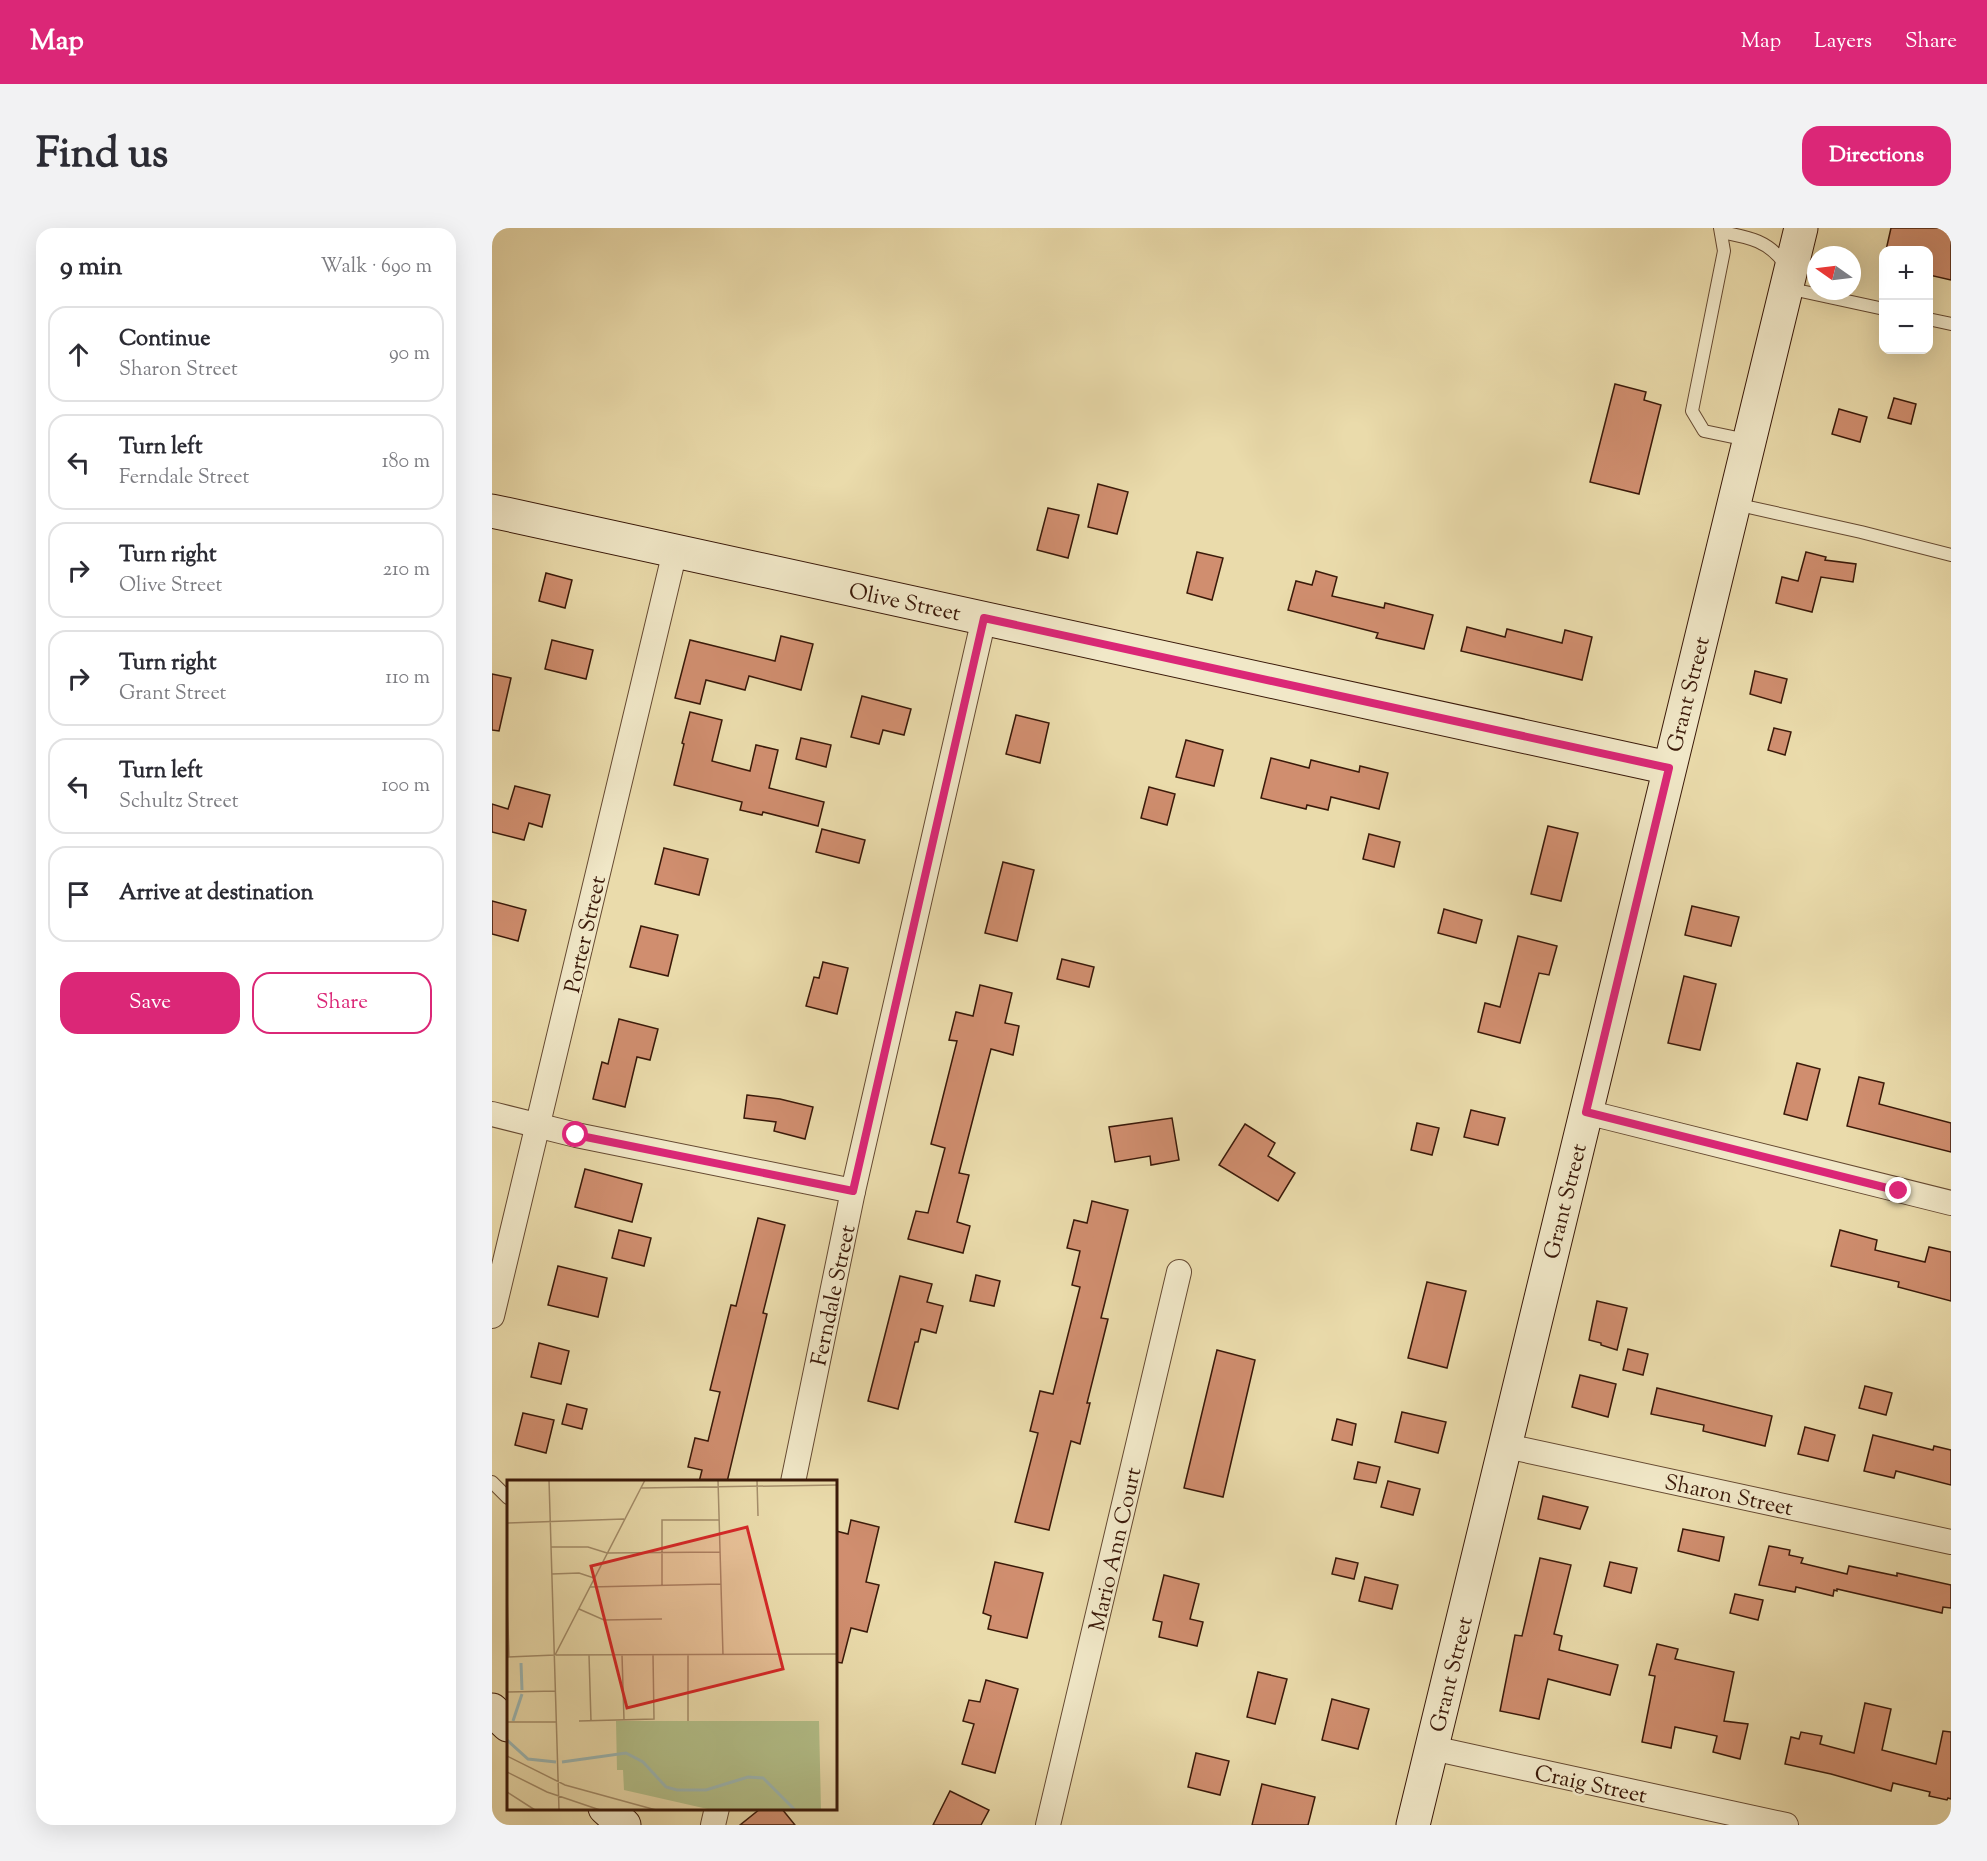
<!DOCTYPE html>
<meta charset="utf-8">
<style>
:root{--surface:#fff;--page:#f2f2f3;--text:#2b2b33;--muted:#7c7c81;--line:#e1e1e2;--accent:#db2777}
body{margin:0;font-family:"Sorts Mill Goudy",serif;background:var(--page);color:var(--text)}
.controls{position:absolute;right:18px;top:18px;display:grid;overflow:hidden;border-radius:12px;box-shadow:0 6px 24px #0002}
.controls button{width:54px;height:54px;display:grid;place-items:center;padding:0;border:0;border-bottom:2px solid var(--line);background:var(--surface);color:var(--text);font:30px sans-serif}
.compass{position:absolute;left:1315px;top:18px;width:54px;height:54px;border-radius:50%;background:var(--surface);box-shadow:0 6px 24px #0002;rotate:284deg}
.stop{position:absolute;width:18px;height:18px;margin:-14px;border:4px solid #db2777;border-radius:50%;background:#fff}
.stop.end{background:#db2777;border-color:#fff;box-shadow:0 2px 6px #0008}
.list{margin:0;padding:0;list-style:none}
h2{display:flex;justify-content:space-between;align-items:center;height:78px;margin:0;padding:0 24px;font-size:26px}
h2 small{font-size:20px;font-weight:400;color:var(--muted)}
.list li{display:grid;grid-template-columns:39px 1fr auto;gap:18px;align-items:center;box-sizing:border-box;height:96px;margin:0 12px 12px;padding:0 12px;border:2px solid var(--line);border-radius:18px}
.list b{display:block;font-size:22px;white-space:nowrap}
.list p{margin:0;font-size:20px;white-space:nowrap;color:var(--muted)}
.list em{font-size:20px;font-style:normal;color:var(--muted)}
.actions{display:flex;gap:12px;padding:18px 24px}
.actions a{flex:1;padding:14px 0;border:2px solid var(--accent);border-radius:18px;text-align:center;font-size:21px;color:var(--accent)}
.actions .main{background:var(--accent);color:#fff}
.icon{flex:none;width:33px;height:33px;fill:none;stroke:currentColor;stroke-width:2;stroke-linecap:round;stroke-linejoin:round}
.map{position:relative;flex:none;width:1459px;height:1597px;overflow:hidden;border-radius:18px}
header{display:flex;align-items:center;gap:36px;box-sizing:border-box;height:84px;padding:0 30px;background:var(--accent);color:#fff}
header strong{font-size:28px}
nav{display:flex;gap:33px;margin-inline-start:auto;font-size:21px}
.intro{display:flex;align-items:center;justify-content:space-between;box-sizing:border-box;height:144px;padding:0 36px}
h1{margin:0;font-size:42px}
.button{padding:15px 27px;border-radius:18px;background:var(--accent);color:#fff;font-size:21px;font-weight:700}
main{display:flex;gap:36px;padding:0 36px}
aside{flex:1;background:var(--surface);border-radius:18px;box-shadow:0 6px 24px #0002}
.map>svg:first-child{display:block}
.building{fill:#d08e6f;stroke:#3a1909;stroke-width:1.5}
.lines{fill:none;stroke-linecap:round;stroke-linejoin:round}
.lane-casing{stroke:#664a32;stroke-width:14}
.street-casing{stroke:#664a32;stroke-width:26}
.secondary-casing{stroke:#3a1909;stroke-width:35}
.lane{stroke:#f1e8c8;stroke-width:12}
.street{stroke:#f1e8c8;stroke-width:24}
.secondary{stroke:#f1e8c8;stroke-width:33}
.route{stroke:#db2777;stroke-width:8}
.labels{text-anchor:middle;stroke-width:5;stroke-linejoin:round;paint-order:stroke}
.street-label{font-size:22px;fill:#3a1909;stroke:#f1e8c8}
.inset-river{fill:none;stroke:#9db8b4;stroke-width:3}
.inset-road{fill:none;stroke:#a48d6a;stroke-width:1.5}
.view{fill:#d62828;fill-opacity:0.15;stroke:#d62828;stroke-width:3}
.inset-edge{fill:none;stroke:#3a1909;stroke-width:3}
</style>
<header>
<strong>Map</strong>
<nav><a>Map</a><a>Layers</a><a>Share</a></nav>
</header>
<div class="intro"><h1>Find us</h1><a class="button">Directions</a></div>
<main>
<aside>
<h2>9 min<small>Walk · 690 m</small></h2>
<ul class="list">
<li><svg class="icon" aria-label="ahead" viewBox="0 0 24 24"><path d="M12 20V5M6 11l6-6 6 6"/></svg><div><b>Continue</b><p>Sharon Street</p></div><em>90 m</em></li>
<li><svg class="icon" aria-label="left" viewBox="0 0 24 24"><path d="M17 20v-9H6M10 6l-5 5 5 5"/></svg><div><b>Turn left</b><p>Ferndale Street</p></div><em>180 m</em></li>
<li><svg class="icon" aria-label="right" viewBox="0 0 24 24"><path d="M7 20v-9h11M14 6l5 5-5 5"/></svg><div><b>Turn right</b><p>Olive Street</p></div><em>210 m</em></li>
<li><svg class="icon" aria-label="right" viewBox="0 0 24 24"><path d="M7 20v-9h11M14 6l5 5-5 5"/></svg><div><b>Turn right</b><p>Grant Street</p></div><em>110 m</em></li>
<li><svg class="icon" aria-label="left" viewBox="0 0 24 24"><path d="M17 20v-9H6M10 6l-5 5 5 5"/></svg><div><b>Turn left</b><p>Schultz Street</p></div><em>100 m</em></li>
<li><svg class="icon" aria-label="arrive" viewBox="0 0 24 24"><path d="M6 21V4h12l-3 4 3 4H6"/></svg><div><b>Arrive at destination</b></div></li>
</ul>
<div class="actions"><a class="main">Save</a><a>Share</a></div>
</aside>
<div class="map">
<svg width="1459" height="1597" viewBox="0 0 1459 1597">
<rect width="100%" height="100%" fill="#eadbab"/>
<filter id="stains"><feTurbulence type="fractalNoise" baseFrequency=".00333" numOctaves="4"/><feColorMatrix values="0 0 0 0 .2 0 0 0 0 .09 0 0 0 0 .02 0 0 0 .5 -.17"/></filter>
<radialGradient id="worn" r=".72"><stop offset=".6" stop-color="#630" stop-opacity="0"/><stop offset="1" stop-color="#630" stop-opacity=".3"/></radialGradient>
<g class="building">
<path d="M 1399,0 L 1459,0 L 1459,52 L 1437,47 L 1437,22 L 1394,22 Z"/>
<path d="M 1123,156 L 1154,164 L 1152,172 L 1169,177 L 1147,266 L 1098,254 Z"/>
<path d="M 1402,170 L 1424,176 L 1419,196 L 1396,190 Z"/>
<path d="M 1347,181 L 1375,189 L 1368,214 L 1340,206 Z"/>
<path d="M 606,256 L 636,264 L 625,306 L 596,299 Z"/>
<path d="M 556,280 L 587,287 L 576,330 L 545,322 Z"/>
<path d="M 705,324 L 731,330 L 720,372 L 695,365 Z"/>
<path d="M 1314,324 L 1334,329 L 1333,332 L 1364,336 L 1361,354 L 1329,349 L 1320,384 L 1284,375 L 1290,349 L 1306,353 Z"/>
<path d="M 824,343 L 845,349 L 840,368 L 892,380 L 893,375 L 941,387 L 932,421 L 884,410 L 886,405 L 796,382 L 804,353 L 820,357 Z"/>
<path d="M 54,345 L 80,352 L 73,380 L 47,373 Z"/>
<path d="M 975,399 L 1013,409 L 1015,401 L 1070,415 L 1073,402 L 1100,409 L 1090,452 L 969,423 Z"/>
<path d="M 289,408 L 321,416 L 309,462 L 257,448 L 253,462 L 214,452 L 208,476 L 183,470 L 198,412 L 283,433 Z"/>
<path d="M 60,412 L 101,422 L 94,451 L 53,441 Z"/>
<path d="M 1263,443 L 1295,451 L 1289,475 L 1258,466 Z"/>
<path d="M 0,446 L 19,450 L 7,503 L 0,502 Z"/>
<path d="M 370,468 L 419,481 L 412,507 L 391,502 L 387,516 L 359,509 Z"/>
<path d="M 198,484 L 230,492 L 220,533 L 258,543 L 264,517 L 286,522 L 277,560 L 332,574 L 326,598 L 271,584 L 270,587 L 248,582 L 250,574 L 182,557 L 192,516 L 190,515 Z"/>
<path d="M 524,487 L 557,495 L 548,535 L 514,526 Z"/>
<path d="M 1282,500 L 1299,504 L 1293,527 L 1276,522 Z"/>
<path d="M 309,510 L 339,517 L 334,539 L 304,531 Z"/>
<path d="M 694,512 L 731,522 L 722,558 L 684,549 Z"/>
<path d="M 779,530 L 817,540 L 819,532 L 867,544 L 868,538 L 896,545 L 887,581 L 839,569 L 836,582 L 815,577 L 814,581 L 769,570 Z"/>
<path d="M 23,558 L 58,567 L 50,599 L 37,595 L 32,612 L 0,604 L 0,576 L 16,581 Z"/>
<path d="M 657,559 L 683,566 L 675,597 L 649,590 Z"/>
<path d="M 1056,598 L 1086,605 L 1069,673 L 1039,666 Z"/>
<path d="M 330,601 L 373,612 L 367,635 L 324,624 Z"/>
<path d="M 877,606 L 908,614 L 902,639 L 871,631 Z"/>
<path d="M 172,620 L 216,631 L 207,667 L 163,656 Z"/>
<path d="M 511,634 L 542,642 L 525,713 L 493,705 Z"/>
<path d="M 0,673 L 34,682 L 26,713 L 0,706 Z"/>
<path d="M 1200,678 L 1247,689 L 1239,718 L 1193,707 Z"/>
<path d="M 952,681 L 990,692 L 984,715 L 946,705 Z"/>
<path d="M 149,698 L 186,707 L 176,748 L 138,739 Z"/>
<path d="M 1026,708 L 1065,718 L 1057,747 L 1047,745 L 1028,815 L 986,804 L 993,775 L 1008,779 Z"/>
<path d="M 570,731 L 602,739 L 597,759 L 565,751 Z"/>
<path d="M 331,734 L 356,740 L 345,786 L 314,778 L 322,749 L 327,750 Z"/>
<path d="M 1192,748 L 1224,756 L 1208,822 L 1176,815 Z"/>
<path d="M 488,757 L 520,765 L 513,795 L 527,798 L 521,827 L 499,821 L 467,945 L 477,947 L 465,994 L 478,998 L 471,1025 L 416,1011 L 424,983 L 436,985 L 453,920 L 439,916 L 465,813 L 457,812 L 464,784 L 481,788 Z"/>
<path d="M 127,791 L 166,801 L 158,832 L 145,829 L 133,879 L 101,871 L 110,834 L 116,836 Z"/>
<path d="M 1305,835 L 1328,841 L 1315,892 L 1292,886 Z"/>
<path d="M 1367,849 L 1392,855 L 1387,876 L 1459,895 L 1459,924 L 1355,898 Z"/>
<path d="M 255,867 L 288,871 L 321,879 L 313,911 L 282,903 L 284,894 L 252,890 Z"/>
<path d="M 979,882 L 1013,890 L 1006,917 L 972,909 Z"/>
<path d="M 680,890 L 687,932 L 659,937 L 658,928 L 623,934 L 617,899 Z"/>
<path d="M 925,895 L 947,900 L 940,927 L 919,922 Z"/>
<path d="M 753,896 L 783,915 L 776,928 L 803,945 L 786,973 L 727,937 Z"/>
<path d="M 93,941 L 150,956 L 140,994 L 83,979 Z"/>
<path d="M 600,973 L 636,982 L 609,1090 L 616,1091 L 595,1175 L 598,1175 L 588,1216 L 579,1213 L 557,1302 L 523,1294 L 546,1205 L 538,1203 L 548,1163 L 561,1166 L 588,1059 L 580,1057 L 588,1023 L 575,1020 L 582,992 L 595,995 Z"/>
<path d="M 266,990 L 293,997 L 271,1085 L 275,1086 L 235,1254 L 207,1254 L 210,1242 L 196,1239 L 203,1210 L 216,1213 L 228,1164 L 218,1162 L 239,1077 L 244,1078 Z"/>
<path d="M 127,1002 L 159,1010 L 152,1038 L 120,1030 Z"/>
<path d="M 1348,1002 L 1385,1012 L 1383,1022 L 1433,1034 L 1437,1019 L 1459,1024 L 1459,1073 L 1406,1059 L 1407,1054 L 1339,1038 Z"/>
<path d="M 66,1038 L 115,1050 L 106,1089 L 56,1077 Z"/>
<path d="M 484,1047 L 508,1053 L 502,1078 L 478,1073 Z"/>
<path d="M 408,1048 L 440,1056 L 435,1074 L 451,1078 L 444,1105 L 429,1101 L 426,1114 L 423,1114 L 406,1181 L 376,1173 Z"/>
<path d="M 935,1054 L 974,1063 L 955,1140 L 916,1130 Z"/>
<path d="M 1105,1073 L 1135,1080 L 1125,1122 L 1109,1117 L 1109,1115 L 1097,1112 Z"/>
<path d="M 47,1115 L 77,1123 L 69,1156 L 39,1149 Z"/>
<path d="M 1136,1121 L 1156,1126 L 1151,1147 L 1131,1142 Z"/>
<path d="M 725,1122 L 763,1132 L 731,1269 L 692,1260 Z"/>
<path d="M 1088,1147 L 1124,1156 L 1116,1189 L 1080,1179 Z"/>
<path d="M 1373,1158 L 1400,1165 L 1394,1187 L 1367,1180 Z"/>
<path d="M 1165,1160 L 1280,1188 L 1273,1218 L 1211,1203 L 1212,1197 L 1159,1186 Z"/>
<path d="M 75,1176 L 95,1181 L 90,1201 L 70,1196 Z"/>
<path d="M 910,1184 L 954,1194 L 946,1225 L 903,1214 Z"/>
<path d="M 31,1185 L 62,1192 L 54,1225 L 23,1217 Z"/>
<path d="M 845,1191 L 864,1196 L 860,1217 L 840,1212 Z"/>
<path d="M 1313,1199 L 1343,1207 L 1336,1233 L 1306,1226 Z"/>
<path d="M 1381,1207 L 1441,1222 L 1442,1218 L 1459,1222 L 1459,1257 L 1404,1243 L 1402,1250 L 1372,1243 Z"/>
<path d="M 866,1234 L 888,1239 L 884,1255 L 862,1251 Z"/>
<path d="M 896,1253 L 928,1261 L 921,1287 L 889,1279 Z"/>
<path d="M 1051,1268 L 1096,1279 L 1088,1301 L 1046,1291 Z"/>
<path d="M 359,1292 L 387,1299 L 374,1354 L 387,1357 L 375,1404 L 359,1400 L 350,1435 L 344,1434 L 344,1303 L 356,1306 Z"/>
<path d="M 1191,1301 L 1232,1309 L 1227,1333 L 1186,1323 Z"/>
<path d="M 1277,1318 L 1298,1322 L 1297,1327 L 1311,1330 L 1309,1335 L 1355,1346 L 1357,1338 L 1405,1348 L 1405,1345 L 1459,1357 L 1459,1380 L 1451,1379 L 1450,1385 L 1345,1361 L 1345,1363 L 1342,1362 L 1341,1368 L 1304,1359 L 1303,1364 L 1267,1357 Z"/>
<path d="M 844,1330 L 866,1335 L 862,1351 L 840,1346 Z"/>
<path d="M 1048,1330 L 1079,1337 L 1062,1406 L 1070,1408 L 1067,1422 L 1126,1437 L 1118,1467 L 1056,1451 L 1047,1491 L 1008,1483 L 1023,1407 L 1030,1408 Z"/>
<path d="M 503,1334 L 551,1345 L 535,1410 L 496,1401 L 499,1388 L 491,1385 Z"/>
<path d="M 1118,1334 L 1145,1340 L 1139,1365 L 1112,1358 Z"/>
<path d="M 672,1347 L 707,1356 L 698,1391 L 711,1394 L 705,1418 L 667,1409 L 670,1394 L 661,1392 Z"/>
<path d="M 873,1349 L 906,1357 L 900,1381 L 867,1373 Z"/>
<path d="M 1243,1366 L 1271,1372 L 1266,1392 L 1238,1385 Z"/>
<path d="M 1165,1416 L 1186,1421 L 1183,1431 L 1242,1444 L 1232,1493 L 1256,1496 L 1248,1531 L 1221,1524 L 1225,1508 L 1183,1499 L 1179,1520 L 1150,1514 L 1163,1448 L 1157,1447 Z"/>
<path d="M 766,1444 L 795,1451 L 783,1496 L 755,1489 Z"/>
<path d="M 494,1452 L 526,1461 L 503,1545 L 470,1536 L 482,1496 L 471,1493 L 477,1472 L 488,1474 Z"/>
<path d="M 840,1471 L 877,1481 L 866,1521 L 830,1512 Z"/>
<path d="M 1373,1475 L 1399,1481 L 1390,1522 L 1444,1536 L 1451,1503 L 1459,1504 L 1459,1571 L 1456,1570 L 1455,1572 L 1437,1568 L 1438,1564 L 1401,1555 L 1399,1563 L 1339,1546 L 1293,1536 L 1299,1509 L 1307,1511 L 1309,1504 L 1330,1508 L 1328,1516 L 1362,1525 Z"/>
<path d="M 704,1525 L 737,1533 L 728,1567 L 696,1559 Z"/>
<path d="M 770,1556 L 823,1569 L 816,1597 L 760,1597 Z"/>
<path d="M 458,1563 L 497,1582 L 489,1597 L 441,1597 Z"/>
<path d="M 268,1581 L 290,1581 L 303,1597 L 248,1597 Z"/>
</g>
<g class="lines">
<defs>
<g id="lane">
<path d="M 1228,0 L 1232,23 L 1200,183 L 1212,203 L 1255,212"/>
<path d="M 1229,4 C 1257,9 1278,13 1294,38"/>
<path d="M 1295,60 L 1392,81"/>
<path d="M 1436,91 L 1459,96"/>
<path d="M 1243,276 L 1369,304 L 1459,327"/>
<path d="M 0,1254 L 16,1270"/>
</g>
<g id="street">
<path d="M 1094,884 L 1459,975"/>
<path d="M 0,886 L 84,907 L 361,963"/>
<path d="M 0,1088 L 183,323"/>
<path d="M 1014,1218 L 1459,1314"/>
<path d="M 301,1254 L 361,963 L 492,390"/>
<path d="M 940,1520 L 1294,1597"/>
<path d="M 221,1597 L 225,1580"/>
<path d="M 556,1597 L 687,1044"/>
</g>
<g id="secondary">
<path d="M 0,283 L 1177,540"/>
<path d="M 0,1482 L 16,1497"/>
<path d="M 113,1580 L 132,1597"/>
<path d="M 921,1597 L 1309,0"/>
</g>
</defs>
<use href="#lane" class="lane-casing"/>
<use href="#street" class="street-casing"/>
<use href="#secondary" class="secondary-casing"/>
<use href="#lane" class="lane"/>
<use href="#street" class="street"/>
<use href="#secondary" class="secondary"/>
</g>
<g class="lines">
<path class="route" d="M 84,907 L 361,963 L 492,390 L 1177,540 L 1094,884 L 1407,963"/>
</g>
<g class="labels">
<g class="street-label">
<text transform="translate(413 373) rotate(12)" y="8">Olive Street</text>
<text transform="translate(1195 466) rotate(-76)" y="8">Grant Street</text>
<text transform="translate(92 706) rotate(-77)" y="8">Porter Street</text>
<text transform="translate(1072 973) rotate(-76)" y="8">Grant Street</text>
<text transform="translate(340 1067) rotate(-78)" y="8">Ferndale Street</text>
<text transform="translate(1237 1266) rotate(12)" y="8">Sharon Street</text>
<text transform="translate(622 1321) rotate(-77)" y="8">Mario Ann Court</text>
<text transform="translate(958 1446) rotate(-76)" y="8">Grant Street</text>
<text transform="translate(1099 1555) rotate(12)" y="8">Craig Street</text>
</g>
</g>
<g transform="translate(15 1252)">
<rect width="330" height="330" fill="#eadbab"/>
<path d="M 109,241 L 312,241 L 314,330 L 205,330 L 117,310 L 116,290 L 110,290 Z" fill="#b4c18b"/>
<path class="inset-river" d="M 14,183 L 15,210M 6,241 L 15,214M 0,260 L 21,279 L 49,282M 55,282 L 119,273 L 136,282 L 159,307 L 170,310 L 199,310 L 241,297 L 256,298 L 288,330"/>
<path class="inset-road" d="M 42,0 L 52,330M 211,0 L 216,175M 250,0 L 251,36M 134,8 L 330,5M 0,43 L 117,39M 44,67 L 81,67 L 100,73 L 213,72M 45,94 L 72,93 L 87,98M 155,105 L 155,40 L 212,40M 83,107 L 214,104M 0,115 L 2,177M 72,129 L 97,140 L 155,139M 49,175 L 330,174M 82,175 L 84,241M 115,175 L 117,240M 181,175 L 181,241M 0,177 L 48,175 L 138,0M 0,212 L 49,211M 72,241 L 147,239 L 146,175M 0,242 L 50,242M 0,276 L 58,305 L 149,330M 0,292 L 40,312 L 93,330M 0,312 L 28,330"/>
<path class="view" d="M 240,47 L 276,189 L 120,228 L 84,86 Z"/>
<rect width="330" height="330" class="inset-edge"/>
</g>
<rect width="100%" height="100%" filter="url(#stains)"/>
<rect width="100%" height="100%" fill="url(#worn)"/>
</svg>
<div class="controls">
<button>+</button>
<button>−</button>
</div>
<svg class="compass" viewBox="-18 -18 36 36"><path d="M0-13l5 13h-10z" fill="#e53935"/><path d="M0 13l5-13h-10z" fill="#7c7c81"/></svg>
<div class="stop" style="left:84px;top:907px"></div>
<div class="stop end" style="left:1407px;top:963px"></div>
</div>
</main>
